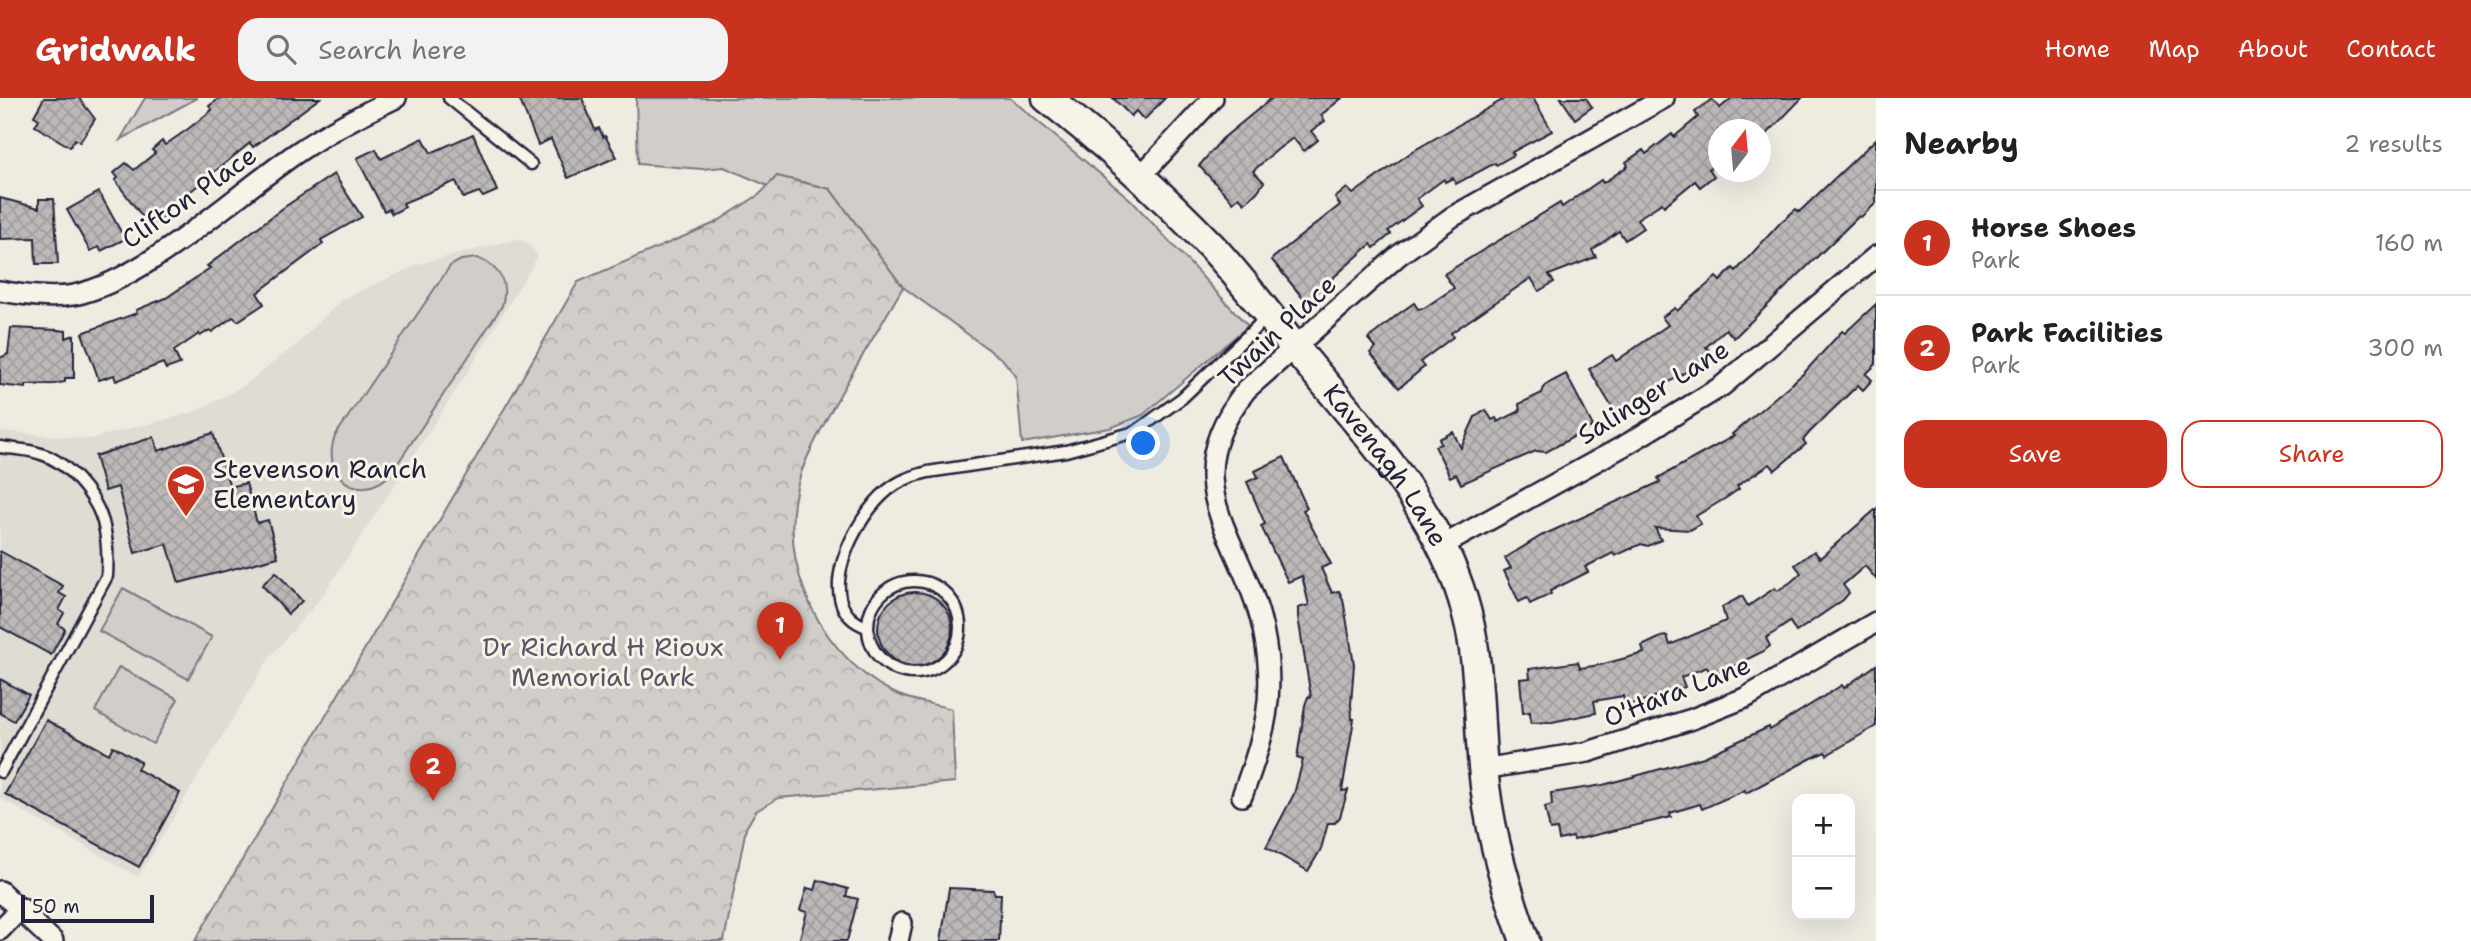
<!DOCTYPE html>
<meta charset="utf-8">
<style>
:root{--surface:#fff;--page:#f2f2f2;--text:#202124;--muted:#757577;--line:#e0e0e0;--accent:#c8321e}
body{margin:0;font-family:"Shantell Sans",sans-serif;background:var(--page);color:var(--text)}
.controls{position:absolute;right:21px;bottom:21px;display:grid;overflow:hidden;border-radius:14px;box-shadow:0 7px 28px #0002}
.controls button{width:63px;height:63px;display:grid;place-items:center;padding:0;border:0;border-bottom:2px solid var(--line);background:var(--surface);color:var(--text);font:35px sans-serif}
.compass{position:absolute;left:1708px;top:21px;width:63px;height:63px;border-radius:50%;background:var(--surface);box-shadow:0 7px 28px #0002;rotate:16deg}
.scale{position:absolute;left:21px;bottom:18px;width:133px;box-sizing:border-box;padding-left:7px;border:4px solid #22223b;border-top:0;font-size:19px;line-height:24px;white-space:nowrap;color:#22223b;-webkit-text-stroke:5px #f7f3e8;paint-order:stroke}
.you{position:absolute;left:1144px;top:346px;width:24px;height:24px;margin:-18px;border:5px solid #fff;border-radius:50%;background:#1a73e8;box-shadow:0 0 0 10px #1a73e833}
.badge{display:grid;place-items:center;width:46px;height:46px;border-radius:50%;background:var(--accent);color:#fff;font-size:23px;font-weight:700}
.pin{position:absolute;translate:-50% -58px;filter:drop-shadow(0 2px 4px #0008)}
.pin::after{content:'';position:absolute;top:37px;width:24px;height:21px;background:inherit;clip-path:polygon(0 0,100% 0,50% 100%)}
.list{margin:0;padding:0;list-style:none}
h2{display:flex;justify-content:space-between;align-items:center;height:91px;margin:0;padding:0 28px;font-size:30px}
h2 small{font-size:23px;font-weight:400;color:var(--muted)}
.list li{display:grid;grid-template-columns:46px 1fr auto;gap:21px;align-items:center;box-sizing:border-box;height:105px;padding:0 28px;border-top:2px solid var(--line)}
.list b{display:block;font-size:26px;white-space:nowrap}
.list p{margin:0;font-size:23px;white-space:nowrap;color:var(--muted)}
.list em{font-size:23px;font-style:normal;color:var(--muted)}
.actions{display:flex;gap:14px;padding:21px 28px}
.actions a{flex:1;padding:16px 0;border:2px solid var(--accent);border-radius:21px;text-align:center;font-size:24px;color:var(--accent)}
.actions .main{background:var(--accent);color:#fff}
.icon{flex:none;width:38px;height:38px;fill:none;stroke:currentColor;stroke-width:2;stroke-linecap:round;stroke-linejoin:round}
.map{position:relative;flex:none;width:1876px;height:843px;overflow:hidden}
header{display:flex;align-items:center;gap:42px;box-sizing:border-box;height:98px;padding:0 35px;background:var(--accent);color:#fff}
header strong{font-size:33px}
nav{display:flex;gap:38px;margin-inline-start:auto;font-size:24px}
.search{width:490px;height:63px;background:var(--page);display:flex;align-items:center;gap:18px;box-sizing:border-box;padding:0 24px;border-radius:21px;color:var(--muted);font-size:26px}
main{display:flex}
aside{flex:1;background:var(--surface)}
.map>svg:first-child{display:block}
.built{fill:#dfdcd4}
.green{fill:#d1cdc9;stroke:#7a7882;stroke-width:2}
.park{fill:url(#park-crowns);stroke:#7a7882;stroke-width:2}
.building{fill:url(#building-cross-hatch);stroke:#22223b;stroke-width:2}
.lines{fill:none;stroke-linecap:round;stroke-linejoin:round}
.lane-casing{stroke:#22223b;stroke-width:15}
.street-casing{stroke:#22223b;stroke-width:24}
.secondary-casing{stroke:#22223b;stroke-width:33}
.lane{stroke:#f7f3e8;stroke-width:10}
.street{stroke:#f7f3e8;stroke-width:19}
.secondary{stroke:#f7f3e8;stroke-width:28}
.labels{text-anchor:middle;stroke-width:6;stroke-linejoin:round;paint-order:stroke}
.street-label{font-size:26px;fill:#22223b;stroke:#f7f3e8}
.poi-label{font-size:26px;fill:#22223b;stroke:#f7f3e8;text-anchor:start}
.park-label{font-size:26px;fill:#575566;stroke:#f7f3e8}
</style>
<header>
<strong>Gridwalk</strong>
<div class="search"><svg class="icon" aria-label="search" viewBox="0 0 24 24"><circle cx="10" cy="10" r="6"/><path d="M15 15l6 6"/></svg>Search here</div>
<nav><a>Home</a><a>Map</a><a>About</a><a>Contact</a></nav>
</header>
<main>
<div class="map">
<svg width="1876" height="843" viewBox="0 0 1876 843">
<defs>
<pattern id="park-crowns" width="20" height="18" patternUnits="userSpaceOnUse" patternTransform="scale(1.75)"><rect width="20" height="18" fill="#d1cdc9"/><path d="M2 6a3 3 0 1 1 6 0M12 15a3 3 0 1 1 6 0" fill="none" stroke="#b3b0ae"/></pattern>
<pattern id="building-cross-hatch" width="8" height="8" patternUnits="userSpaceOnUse" patternTransform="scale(1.75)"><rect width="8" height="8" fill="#bbb8b7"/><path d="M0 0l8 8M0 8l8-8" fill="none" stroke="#a09e9e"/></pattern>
</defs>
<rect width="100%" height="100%" fill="#eeebe1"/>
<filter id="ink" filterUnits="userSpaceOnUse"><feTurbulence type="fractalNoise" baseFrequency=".0143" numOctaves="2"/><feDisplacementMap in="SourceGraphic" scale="14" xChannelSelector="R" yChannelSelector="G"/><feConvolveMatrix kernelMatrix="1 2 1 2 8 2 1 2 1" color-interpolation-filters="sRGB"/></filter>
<g filter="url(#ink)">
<path class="built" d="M 517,141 L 529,146 L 538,158 L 469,272 L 321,500 L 269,560 L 138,779 L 0,700 L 0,333 L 90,341 L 194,314 L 245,287 L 298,245 L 342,201 L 419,166 Z"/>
<g class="green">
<path d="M 145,0 L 197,0 L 120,42 Z"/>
<path d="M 636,0 L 1010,0 L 1131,102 L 1248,228 L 1143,317 L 1110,330 L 1022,345 L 1016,278 L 1003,262 L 903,189 L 830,91 L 777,78 L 768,88 L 724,69 L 702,71 L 638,66 Z"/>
<path d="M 477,160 C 500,169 509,184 502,208 L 390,377 C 358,407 320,377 335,338 L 450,168 L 461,162 Z"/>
<path d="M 123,490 L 212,539 L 188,581 L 99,533 Z"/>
<path d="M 119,569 L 178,601 L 153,646 L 95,613 Z"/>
</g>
<path class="park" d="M 777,78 L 830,91 L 903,189 C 871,245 834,302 807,360 C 768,445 811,552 892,594 C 911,604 932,605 952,611 L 955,684 L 779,700 L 756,713 L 746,730 L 724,843 L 195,843 L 578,184 L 715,125 L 760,96 Z"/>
<g class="building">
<path d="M 44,0 L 79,0 L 95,21 L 80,44 L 75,41 L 70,49 L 35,28 L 39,21 L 34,18 Z"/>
<path d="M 220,0 L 320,0 L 253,49 L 250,45 L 165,114 L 167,116 L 150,129 L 115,82 L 118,80 L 114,75 L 126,65 L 134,72 L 155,55 L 152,52 L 162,43 L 165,47 L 188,31 L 212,12 L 209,8 Z"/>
<path d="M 519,0 L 582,0 L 595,32 L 599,30 L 603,39 L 605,38 L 617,59 L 568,80 L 551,41 L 538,47 Z"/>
<path d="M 1113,0 L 1165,0 L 1144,22 L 1136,13 L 1131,18 Z"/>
<path d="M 1272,0 L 1342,0 L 1321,17 L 1325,23 L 1311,33 L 1318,42 L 1304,53 L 1293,40 L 1277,52 L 1253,73 L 1264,84 L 1257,94 L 1245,105 L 1239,99 L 1233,104 L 1199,68 L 1222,41 Z"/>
<path d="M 1506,0 L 1533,0 L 1552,33 L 1512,54 L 1514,57 L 1496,67 L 1495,65 L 1456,86 L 1453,80 L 1445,84 L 1444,81 L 1417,101 L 1422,108 L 1388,133 L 1391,136 L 1374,150 L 1371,146 L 1306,204 L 1272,162 L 1273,160 L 1340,107 L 1335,100 L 1347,90 L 1353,96 L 1413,53 Z"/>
<path d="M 1561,0 L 1586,0 L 1592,9 L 1575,21 Z"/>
<path d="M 1732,0 L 1802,0 L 1766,37 L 1761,32 L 1718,32 L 1718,64 L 1709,71 L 1714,78 L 1700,89 L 1695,83 L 1664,108 L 1662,105 L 1637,121 L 1643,130 L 1625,142 L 1619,133 L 1592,152 L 1596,159 L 1549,177 L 1554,184 L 1539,193 L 1531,180 L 1451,235 L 1453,239 L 1420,264 L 1424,269 L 1399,290 L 1370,255 L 1376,250 L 1368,241 L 1397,217 L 1414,205 L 1418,211 L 1424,210 L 1454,190 L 1444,176 L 1560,105 L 1562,109 L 1601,82 L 1603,85 L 1628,68 L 1626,64 L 1643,52 L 1646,56 L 1672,36 L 1674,39 L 1698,19 L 1695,14 L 1712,1 L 1720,10 Z"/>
<path d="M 473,36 L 497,93 L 483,99 L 479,94 L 463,100 L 456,83 L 403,105 L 405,109 L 392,116 L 389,111 L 384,113 L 357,60 L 376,51 L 381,61 L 423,40 L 431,55 Z"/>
<path d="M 1876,41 L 1876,105 L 1861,119 L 1859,118 L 1734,240 L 1726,231 L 1706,249 L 1710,253 L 1704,260 L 1689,272 L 1616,316 L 1589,271 L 1612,257 L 1616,263 L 1668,227 L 1662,219 L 1675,210 L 1677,213 L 1716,179 L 1720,183 L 1733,170 L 1736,173 L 1781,124 L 1796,111 L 1799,114 Z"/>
<path d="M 334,76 L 362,119 L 321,142 L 323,146 L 257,195 L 264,206 L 238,223 L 233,219 L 212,234 L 210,232 L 200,238 L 199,236 L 174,253 L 180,266 L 166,271 L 163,265 L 116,283 L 114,277 L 99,282 L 82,235 L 137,215 L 136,212 L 166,200 L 210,170 L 207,168 L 283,110 Z"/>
<path d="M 99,94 L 125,141 L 101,153 L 99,149 L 90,153 L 67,112 Z"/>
<path d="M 0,100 L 39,110 L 39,101 L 54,101 L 58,166 L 36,166 L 35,140 L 0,141 Z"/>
<path d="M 1876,206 L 1876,266 L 1866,276 L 1872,282 L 1863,292 L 1858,287 L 1810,334 L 1803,342 L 1806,346 L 1775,372 L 1770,366 L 1737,388 L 1739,391 L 1726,400 L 1696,418 L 1701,426 L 1690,432 L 1655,430 L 1661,442 L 1648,448 L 1641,446 L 1615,458 L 1613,455 L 1585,469 L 1588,474 L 1550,493 L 1551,496 L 1530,506 L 1527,500 L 1519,504 L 1504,473 L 1511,470 L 1505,460 L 1541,438 L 1660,384 L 1658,380 L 1734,338 L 1732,336 L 1804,275 L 1842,233 L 1845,235 Z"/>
<path d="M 11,230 L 58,232 L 66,233 L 66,240 L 74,237 L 74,280 L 65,280 L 65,284 L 54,286 L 26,287 L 26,290 L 0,287 L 0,260 L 8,256 Z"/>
<path d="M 1566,276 L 1593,328 L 1546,354 L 1536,353 L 1461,386 L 1456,376 L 1450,379 L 1435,348 L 1441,346 L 1439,341 L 1453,334 L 1461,350 L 1475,319 L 1486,312 L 1492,322 L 1496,320 L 1498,324 L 1520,313 L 1519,306 L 1542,295 L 1545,287 Z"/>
<path d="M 213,335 L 230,389 L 246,385 L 257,425 L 268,422 L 278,459 L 179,485 L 167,446 L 135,455 L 118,389 L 105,393 L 95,358 L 154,339 L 158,353 Z"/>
<path d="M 1284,359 L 1307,410 L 1303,412 L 1331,466 L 1321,470 L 1332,495 L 1339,493 L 1343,501 L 1354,566 L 1351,606 L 1352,621 L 1354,621 L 1342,693 L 1348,692 L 1340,719 L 1335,725 L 1328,725 L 1321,751 L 1308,773 L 1266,749 L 1294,696 L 1303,662 L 1297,660 L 1305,607 L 1308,599 L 1311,599 L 1298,519 L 1298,510 L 1309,507 L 1302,478 L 1288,484 L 1261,428 L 1265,426 L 1247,384 L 1258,379 L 1255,373 Z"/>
<path d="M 1876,411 L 1876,481 L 1865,468 L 1843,487 L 1849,495 L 1843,502 L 1796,534 L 1790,524 L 1766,540 L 1770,548 L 1764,553 L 1712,579 L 1707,569 L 1681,579 L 1685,589 L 1633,606 L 1625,607 L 1623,598 L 1594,603 L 1596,615 L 1552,624 L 1531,625 L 1530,614 L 1523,615 L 1520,581 L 1530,580 L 1529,571 L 1578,564 L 1580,570 L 1600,567 L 1644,555 L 1642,548 L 1661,539 L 1667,538 L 1670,547 L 1726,523 L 1722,509 L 1742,498 L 1748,508 L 1775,490 L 1777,493 L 1791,484 L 1801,475 L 1795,467 L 1814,453 L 1820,460 Z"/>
<path d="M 0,453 L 63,488 L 59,495 L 66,499 L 59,512 L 64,515 L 58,526 L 65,531 L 51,557 L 0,529 Z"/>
<path d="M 276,474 L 302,503 L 288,516 L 262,487 Z"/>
<circle cx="915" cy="531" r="37"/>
<path d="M 1876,567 L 1876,628 L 1827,657 L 1825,654 L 1812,660 L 1746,695 L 1745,692 L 1702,711 L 1700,706 L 1670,715 L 1671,719 L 1574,742 L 1573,739 L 1559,742 L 1557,731 L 1550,732 L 1545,709 L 1552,707 L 1551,695 L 1603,687 L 1704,659 L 1769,629 L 1770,632 L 1842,587 L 1844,590 Z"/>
<path d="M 0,581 L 29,597 L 14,623 L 0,615 Z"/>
<path d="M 46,622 L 109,656 L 113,648 L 141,664 L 137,671 L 180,695 L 139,769 L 5,696 Z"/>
<path d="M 818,782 L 848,791 L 846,798 L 858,801 L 847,843 L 799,843 L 807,814 L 800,812 L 807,790 L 815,792 Z"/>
<path d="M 949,790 L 993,792 L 995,796 L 1001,796 L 999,843 L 941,843 Z"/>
</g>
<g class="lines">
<defs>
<g id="lane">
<path d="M 449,0 L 531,66"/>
<path d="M 0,349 C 12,351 26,351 38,355 C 66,362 95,396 103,424 C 108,442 108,460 107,478 L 1,674"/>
<circle cx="914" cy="529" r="46"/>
<path d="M 867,529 C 808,509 855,418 888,392 C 900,382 913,378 928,374 L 1066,353 L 1135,334 L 1182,300 L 1266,220"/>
</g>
<g id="street">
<path d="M 1139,80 L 1213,0"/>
<path d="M 0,193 C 24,197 50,201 74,197 C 146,182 236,96 298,54 C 329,33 362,16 396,0"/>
<path d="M 1440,449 L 1629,345 L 1722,288 L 1876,158"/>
<path d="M 1483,671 L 1588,654 L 1692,621 L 1745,600 L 1876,524"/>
<path d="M 1242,698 C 1265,637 1277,597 1263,531 C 1242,437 1170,388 1246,292 L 1399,157 L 1452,119 L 1664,0"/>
<path d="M 0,793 L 53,843"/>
<path d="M 0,832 L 21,810"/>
<path d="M 898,843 L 902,825"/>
</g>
<g id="secondary">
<path id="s1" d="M 1047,0 C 1105,45 1161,96 1212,149 C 1242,181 1268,217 1296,251 C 1362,331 1441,412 1467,516 C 1480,565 1478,618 1483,669 C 1488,729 1504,786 1525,843"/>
</g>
</defs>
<use href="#lane" class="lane-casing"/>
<use href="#street" class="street-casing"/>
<use href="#secondary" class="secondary-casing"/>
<use href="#lane" class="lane"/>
<use href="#street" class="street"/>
<use href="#secondary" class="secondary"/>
</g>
</g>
<defs>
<symbol id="school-pin" viewBox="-11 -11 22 30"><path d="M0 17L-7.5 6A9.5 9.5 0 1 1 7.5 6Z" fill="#c8321e" stroke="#f7f3e8"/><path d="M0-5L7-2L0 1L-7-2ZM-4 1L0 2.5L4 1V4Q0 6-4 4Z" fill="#fff"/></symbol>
</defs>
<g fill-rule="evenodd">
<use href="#school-pin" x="164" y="364" width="44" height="60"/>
</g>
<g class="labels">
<g class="street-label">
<text transform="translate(189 99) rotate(-35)" y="9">Clifton Place</text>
<text transform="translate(1277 233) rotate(-43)" y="9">Twain Place</text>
<text transform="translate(1653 294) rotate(-32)" y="9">Salinger Lane</text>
<text dy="9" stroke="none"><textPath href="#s1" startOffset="502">Kavenagh Lane</textPath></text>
<text transform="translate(1677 593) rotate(-21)" y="9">O'Hara Lane</text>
</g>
<g class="poi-label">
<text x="213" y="380">Stevenson Ranch<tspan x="213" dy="30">Elementary</tspan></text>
</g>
<g class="park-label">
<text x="603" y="558">Dr Richard H Rioux<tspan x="603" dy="30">Memorial Park</tspan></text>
</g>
</g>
</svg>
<div class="controls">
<button>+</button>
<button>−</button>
</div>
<svg class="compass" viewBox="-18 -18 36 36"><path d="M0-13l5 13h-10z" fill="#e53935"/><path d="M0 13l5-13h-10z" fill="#757577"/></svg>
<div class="scale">50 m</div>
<div class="you"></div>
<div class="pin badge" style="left:780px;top:562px">1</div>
<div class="pin badge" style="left:433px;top:703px">2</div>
</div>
<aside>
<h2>Nearby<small>2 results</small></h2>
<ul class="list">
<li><span class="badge">1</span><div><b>Horse Shoes</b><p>Park</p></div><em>160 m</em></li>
<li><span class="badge">2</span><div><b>Park Facilities</b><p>Park</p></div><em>300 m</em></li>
</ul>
<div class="actions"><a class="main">Save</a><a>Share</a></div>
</aside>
</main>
